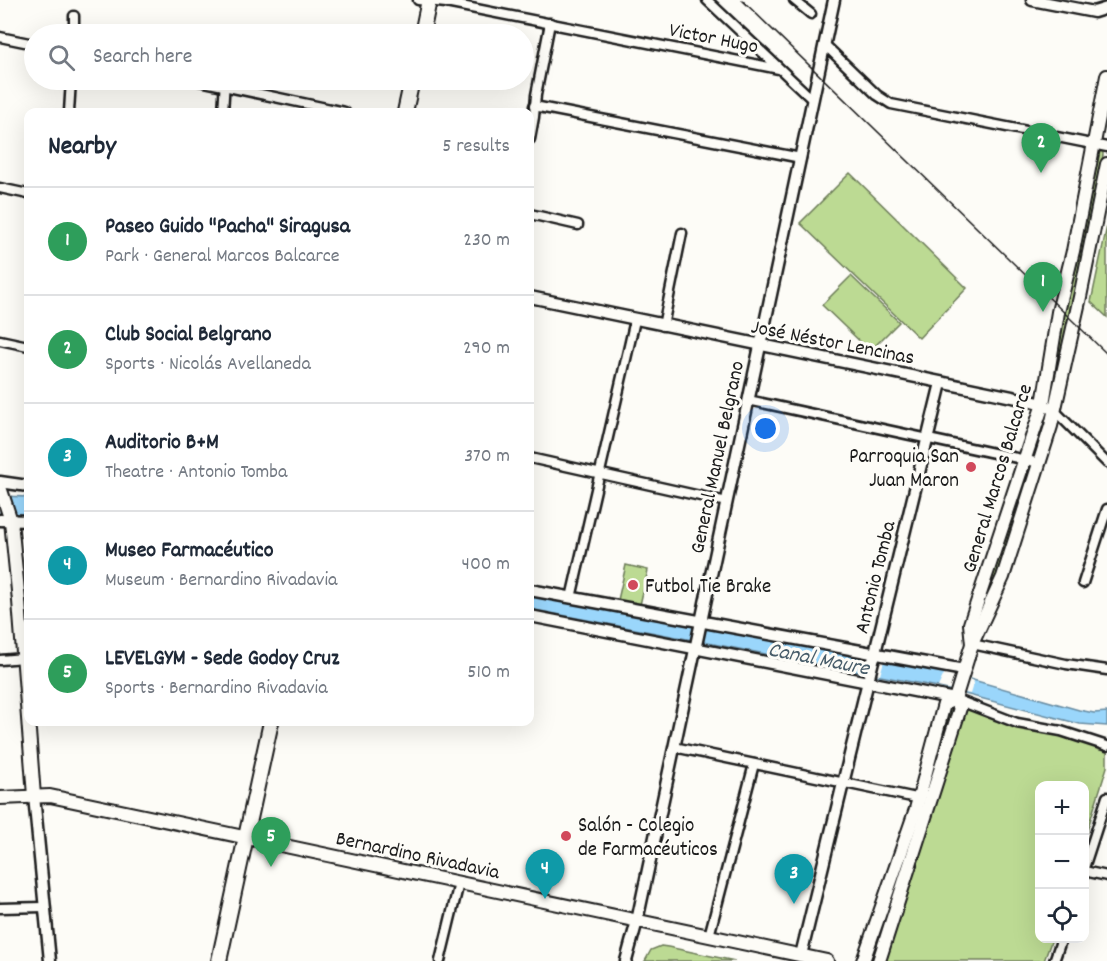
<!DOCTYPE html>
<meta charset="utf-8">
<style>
:root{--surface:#fff;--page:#f6f6f7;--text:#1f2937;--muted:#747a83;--line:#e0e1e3;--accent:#d93025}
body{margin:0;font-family:Dekko,sans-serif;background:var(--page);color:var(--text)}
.controls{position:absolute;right:18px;bottom:18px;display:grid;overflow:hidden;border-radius:12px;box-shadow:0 6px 24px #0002}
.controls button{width:54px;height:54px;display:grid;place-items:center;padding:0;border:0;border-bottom:2px solid var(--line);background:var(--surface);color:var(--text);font:30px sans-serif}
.you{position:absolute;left:766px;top:429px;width:21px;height:21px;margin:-15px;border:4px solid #fff;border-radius:50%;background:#1a73e8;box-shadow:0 0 0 9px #1a73e833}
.badge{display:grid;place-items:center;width:39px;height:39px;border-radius:50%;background:var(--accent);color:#fff;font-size:20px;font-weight:700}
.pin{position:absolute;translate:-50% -50px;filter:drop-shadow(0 2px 3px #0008)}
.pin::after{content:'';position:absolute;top:32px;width:21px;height:18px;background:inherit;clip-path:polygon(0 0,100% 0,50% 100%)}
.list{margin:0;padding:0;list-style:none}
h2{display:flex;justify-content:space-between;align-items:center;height:78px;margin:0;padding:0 24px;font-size:26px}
h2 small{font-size:20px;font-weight:400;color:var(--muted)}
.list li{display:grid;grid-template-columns:39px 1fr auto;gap:18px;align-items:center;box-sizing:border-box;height:108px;padding:0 24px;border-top:2px solid var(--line)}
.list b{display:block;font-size:22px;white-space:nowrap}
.list p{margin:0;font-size:20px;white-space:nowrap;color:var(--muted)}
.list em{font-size:20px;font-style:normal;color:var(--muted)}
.icon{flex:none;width:33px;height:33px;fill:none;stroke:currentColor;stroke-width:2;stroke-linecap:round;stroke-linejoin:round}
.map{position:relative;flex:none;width:1107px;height:961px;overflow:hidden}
.search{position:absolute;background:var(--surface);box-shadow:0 6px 24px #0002;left:24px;top:24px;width:510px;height:66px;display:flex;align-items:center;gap:15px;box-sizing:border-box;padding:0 21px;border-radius:33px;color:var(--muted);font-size:22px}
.panel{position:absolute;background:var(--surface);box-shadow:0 6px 24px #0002;left:24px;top:108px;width:510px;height:618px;border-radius:12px}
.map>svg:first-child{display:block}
.green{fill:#bcda93;stroke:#6c7b58;stroke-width:1.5}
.water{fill:#9ad6fb;stroke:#688ca2;stroke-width:1.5}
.pier{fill:#fdfcf7}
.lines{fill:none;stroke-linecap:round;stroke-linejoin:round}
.minor-casing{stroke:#1c1c1c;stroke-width:13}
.tertiary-casing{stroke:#1c1c1c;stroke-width:15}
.secondary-casing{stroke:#1c1c1c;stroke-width:16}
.primary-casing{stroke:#1c1c1c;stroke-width:18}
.minor{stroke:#fdfcf7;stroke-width:8}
.tertiary{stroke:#fdfcf7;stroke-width:10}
.secondary{stroke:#fdfcf7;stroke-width:12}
.primary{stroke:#fdfcf7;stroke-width:14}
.tram{stroke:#1c1c1c;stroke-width:1.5}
.poi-dot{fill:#d1495b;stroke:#fdfcf7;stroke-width:2}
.labels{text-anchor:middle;stroke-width:6;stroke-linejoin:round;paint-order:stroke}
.street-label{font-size:21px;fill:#1c1c1c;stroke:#fdfcf7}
.poi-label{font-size:21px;fill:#1c1c1c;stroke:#fdfcf7;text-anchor:start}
.water-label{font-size:22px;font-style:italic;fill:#485d6a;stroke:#fdfcf7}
</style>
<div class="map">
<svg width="1107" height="961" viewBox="0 0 1107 961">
<rect width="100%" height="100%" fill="#fdfcf7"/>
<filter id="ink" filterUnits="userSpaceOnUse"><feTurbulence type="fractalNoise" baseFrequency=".0167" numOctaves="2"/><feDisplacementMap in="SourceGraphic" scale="12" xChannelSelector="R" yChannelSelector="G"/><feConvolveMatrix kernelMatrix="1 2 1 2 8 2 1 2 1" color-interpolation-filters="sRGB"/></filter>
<g filter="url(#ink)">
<g class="green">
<path d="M 1098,151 L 1103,152 L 1103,155 L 1084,254 L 1051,396 L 1057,340 Z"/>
<path d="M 850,173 L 967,288 L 919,338 L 800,223 Z"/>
<path d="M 1107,226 L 1107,317 L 1091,302 Z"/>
<path d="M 851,276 L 899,322 L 870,351 L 822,305 Z"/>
<path d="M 1028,470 L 1032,471 L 999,571 L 978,618 Z"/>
<path d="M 626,565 L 648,570 L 640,605 L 618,600 Z"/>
<path d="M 967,703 L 989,712 L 1107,746 L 1107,767 L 1085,837 L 1084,786 L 1040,786 L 1040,938 L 1052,939 L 1044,961 L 884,961 Z"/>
<path d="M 950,711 L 951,718 L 928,796 L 924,795 L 946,717 Z"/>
<path d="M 921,806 L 925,807 L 874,960 L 869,959 Z"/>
<path d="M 661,946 L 668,947 L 735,961 L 645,961 L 651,950 Z"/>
</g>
<g class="water">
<path d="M 0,496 L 28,497 L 28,515 L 0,515 Z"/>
<path d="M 530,594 L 945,672 L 1079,710 L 1094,713 L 1107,712 L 1107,726 L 1080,724 L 938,687 L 530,609 Z"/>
</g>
<g class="pier">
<path d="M 861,657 L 884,661 L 880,675 L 858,671 Z"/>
<path d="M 945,672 L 974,681 L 970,694 L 938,687 Z"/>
</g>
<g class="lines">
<defs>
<g id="minor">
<path d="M 418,0 L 446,3 L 779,69"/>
<path d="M 707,0 L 813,100"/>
<path d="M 794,0 L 811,14"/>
<path d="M 74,34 L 74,16"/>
<path d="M 0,37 L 34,44"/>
<path d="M 824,44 L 877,95 L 891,104 L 1107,147"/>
<path d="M 195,80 L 345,112"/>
<path d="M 534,106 L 801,158"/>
<path d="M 69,112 L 71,80"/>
<path d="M 223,112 L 225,80"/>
<path d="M 530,139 L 534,117 L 536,95 L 550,23"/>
<path d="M 0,188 L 28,194"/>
<path d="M 530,214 L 578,225"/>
<path d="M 663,326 L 682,233"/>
<path d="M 0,340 L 28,346"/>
<path d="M 748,400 L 1040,463"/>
<path d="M 1055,411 L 1107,463"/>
<path d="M 530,458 L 727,502"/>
<path d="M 1083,583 L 1107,509"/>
<path d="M 571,598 L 635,320"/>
<path d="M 972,644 L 1066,664 L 1107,670"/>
<path d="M 0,660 L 24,658"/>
<path d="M 955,699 L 1017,723 L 1061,731 L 1107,746"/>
<path d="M 674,747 L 921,799"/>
<path d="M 1084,868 L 1107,797"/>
<path d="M 1084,871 L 1107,876"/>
<path d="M 0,908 L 44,907"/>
<path d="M 709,936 L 754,764"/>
<path d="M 440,961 L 459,883"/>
<path d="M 1054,961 L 1062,938"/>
</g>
<g id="tertiary">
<path d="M 1032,0 L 1094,12 L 1107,8"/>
<path d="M 530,297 L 1027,400 L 1043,404 L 1055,411"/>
<path d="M 0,482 L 28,486"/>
<path d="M 0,520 L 28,521"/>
<path d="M 530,590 L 964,670"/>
<path d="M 530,616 L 955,699"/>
<path d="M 34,796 L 50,961"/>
<path d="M 801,955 L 941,383"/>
<path d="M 626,961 L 637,921 L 834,0"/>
</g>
<g id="secondary">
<path d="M 0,487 L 11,521 L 19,601 L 34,796"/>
<path d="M 972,644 L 970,624 L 1043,404 L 1058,312 L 1073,251 L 1107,76"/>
<path d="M 0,798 L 50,796 L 827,961"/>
<path d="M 863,961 L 916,809 L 944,704 L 955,699"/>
<path d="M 879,961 L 960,708 L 955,699 L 972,644 L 1003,577 L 1051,426 L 1080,297 L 1107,164"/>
</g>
<g id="primary">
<path d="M 422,34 L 429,0"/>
<path d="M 405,112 L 412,80"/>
<path d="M 219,961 L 271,722"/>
</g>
</defs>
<use href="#minor" class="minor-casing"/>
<use href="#tertiary" class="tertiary-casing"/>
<use href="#secondary" class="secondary-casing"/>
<use href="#primary" class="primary-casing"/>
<use href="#minor" class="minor"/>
<use href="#tertiary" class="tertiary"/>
<use href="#secondary" class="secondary"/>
<use href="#primary" class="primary"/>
<path class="tram" d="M 742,0 L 1107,354"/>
</g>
</g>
<g class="poi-dot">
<circle cx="971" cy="467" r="6"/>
<circle cx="633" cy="585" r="6"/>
<circle cx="566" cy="836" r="6"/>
</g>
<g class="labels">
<g class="street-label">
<text transform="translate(714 37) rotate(11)" y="7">Victor Hugo</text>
<text transform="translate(833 341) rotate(11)" y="7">José Néstor Lencinas</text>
<text transform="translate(716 457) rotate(-78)" y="7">General Manuel Belgrano</text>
<text transform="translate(996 478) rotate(-73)" y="7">General Marcos Balcarce</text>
<text transform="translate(874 577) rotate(-76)" y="7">Antonio Tomba</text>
<text transform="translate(418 854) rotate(12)" y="7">Bernardino Rivadavia</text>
</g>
<g class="poi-label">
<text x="959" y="462" text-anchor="end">Parroquia San<tspan x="959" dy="24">Juan Maron</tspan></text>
<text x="645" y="592">Futbol Tie Brake</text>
<text x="578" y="831">Salón - Colegio<tspan x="578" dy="24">de Farmacéuticos</tspan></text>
</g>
<g class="water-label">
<text transform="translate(819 657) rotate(11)" y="8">Canal Maure</text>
</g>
</g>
</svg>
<div class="controls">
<button>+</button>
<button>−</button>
<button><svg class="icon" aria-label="locate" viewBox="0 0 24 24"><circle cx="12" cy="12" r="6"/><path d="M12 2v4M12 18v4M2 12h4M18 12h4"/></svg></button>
</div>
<div class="you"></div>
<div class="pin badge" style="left:1043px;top:312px;background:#2e9e5b">1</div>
<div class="pin badge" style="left:1041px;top:173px;background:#2e9e5b">2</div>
<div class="pin badge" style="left:794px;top:904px;background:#0f9aa8">3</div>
<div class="pin badge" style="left:545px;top:899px;background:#0f9aa8">4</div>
<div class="pin badge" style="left:271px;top:867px;background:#2e9e5b">5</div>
<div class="search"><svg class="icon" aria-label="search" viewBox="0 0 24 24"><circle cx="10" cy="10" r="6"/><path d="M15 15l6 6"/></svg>Search here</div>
<section class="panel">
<h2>Nearby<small>5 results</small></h2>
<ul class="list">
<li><span class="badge" style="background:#2e9e5b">1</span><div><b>Paseo Guido &quot;Pacha&quot; Siragusa</b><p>Park · General Marcos Balcarce</p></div><em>230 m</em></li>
<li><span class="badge" style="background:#2e9e5b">2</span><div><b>Club Social Belgrano</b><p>Sports · Nicolás Avellaneda</p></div><em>290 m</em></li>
<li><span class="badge" style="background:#0f9aa8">3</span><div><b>Auditorio B+M</b><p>Theatre · Antonio Tomba</p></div><em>370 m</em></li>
<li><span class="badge" style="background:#0f9aa8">4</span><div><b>Museo Farmacéutico</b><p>Museum · Bernardino Rivadavia</p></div><em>400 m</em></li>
<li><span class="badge" style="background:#2e9e5b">5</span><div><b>LEVELGYM - Sede Godoy Cruz</b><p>Sports · Bernardino Rivadavia</p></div><em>510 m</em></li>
</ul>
</section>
</div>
